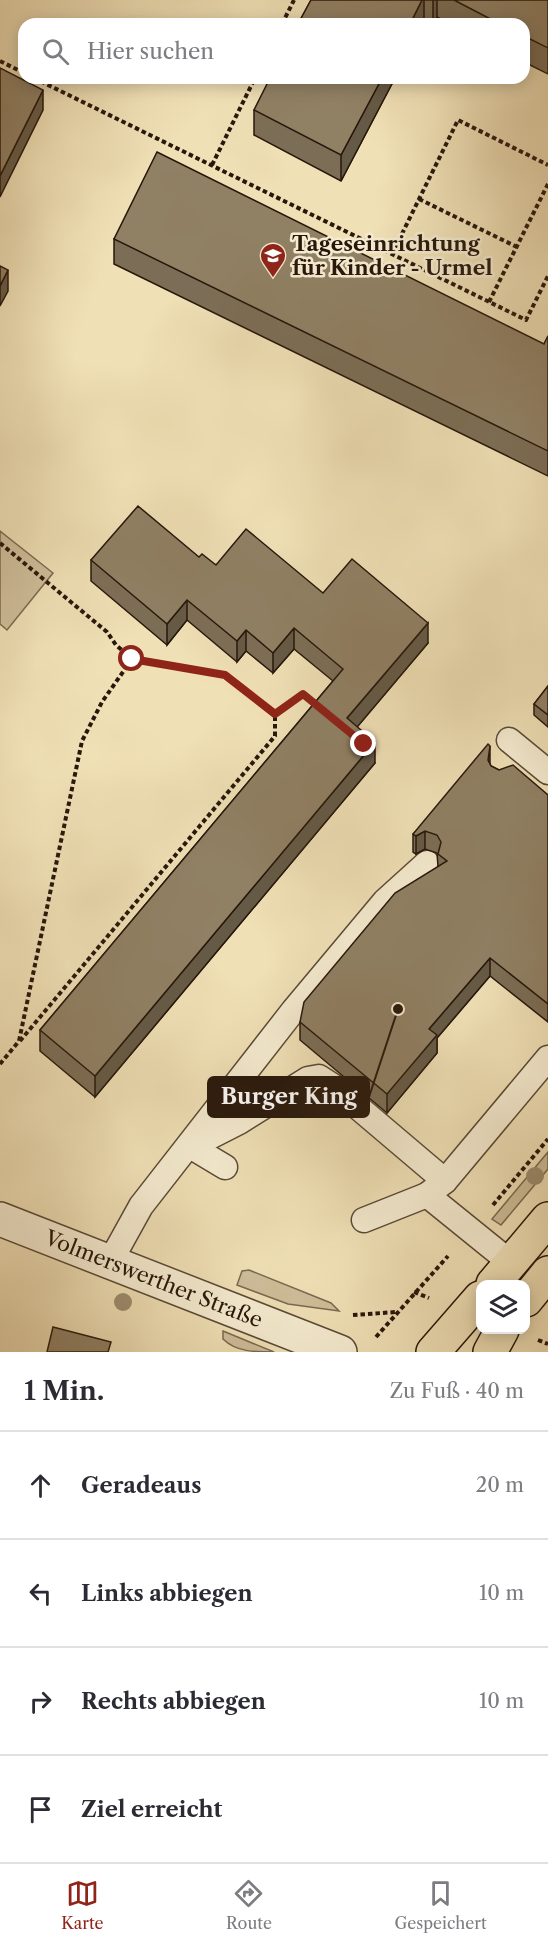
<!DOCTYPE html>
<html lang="de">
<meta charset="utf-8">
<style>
:root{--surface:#fff;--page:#f7f7f7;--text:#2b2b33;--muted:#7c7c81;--line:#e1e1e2;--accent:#8f2418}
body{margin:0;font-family:"Libre Caslon Text",serif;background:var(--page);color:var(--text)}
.controls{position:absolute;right:18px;bottom:18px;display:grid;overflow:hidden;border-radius:12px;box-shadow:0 3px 15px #0003}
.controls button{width:54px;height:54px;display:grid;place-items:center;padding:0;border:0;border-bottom:2px solid var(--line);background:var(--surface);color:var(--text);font:30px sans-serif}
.stop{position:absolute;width:18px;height:18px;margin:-14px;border:4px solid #8f2418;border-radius:50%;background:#fff}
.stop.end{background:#8f2418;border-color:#fff;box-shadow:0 2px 6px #0008}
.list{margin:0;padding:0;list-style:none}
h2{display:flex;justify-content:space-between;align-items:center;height:78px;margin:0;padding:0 24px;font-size:26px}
h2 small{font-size:20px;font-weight:400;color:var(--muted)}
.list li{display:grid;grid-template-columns:39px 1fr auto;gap:18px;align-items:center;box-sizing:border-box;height:108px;padding:0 24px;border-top:2px solid var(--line)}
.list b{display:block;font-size:22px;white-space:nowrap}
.list em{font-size:20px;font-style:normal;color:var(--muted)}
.icon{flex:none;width:33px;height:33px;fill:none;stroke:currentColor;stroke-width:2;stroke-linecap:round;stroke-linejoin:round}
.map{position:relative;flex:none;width:548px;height:1352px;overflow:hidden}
.search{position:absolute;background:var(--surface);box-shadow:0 3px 15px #0003;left:18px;right:18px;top:18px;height:66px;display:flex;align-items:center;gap:15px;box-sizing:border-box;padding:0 21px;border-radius:18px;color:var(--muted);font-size:22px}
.sheet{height:510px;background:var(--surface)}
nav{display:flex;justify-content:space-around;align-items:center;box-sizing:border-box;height:84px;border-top:2px solid var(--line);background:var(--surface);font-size:16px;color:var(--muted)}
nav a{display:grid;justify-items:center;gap:3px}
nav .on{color:var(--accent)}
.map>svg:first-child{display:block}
.green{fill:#cebe99;stroke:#7a6a52;stroke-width:1.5}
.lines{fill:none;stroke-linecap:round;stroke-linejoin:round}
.service-casing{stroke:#594936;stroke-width:27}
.minor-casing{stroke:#594936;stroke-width:36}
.primary-casing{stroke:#27170b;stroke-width:36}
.path{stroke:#27170b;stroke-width:4;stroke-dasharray:4.5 3;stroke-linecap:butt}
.service{stroke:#f5ebd0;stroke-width:24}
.minor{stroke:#f5ebd0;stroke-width:33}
.primary{stroke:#f0e0b6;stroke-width:33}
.tree{fill:#9d8d70}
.wall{fill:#7c6e56;stroke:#27170b;stroke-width:1.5}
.shaded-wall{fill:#655a46;stroke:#27170b;stroke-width:1.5}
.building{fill:#908064;stroke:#27170b;stroke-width:1.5}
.route{stroke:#8f2418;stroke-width:8}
.labels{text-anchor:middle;stroke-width:5;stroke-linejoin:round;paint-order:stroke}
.poi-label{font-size:21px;font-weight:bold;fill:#27170b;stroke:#f5ebd0;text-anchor:start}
.street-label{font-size:21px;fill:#27170b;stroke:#f5ebd0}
.leader{fill:none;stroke:#27170b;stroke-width:2}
.callout-dot{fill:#27170b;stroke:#f5ebd0;stroke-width:2}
.callout{fill:#27170b;stroke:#27170b;stroke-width:2}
.callout-label{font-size:22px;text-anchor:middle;font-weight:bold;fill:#fff}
</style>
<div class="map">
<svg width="548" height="1352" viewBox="0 0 548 1352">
<rect width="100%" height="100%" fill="#f0e0b6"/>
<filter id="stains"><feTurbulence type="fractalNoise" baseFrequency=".00333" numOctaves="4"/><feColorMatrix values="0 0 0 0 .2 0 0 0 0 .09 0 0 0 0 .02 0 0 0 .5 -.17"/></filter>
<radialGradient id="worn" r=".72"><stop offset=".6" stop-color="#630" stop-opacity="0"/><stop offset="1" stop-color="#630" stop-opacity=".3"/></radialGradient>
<g class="green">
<path d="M 0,531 L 53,573 L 7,630 L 0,624 Z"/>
<path d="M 548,1152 L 548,1169 L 501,1225 L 492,1219 Z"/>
<path d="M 249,1270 L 331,1303 L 339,1311 L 288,1304 L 237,1285 L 242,1271 Z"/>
<path d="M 223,1331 L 274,1352 C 255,1352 236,1352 223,1339 Z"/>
</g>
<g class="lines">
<defs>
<g id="service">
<path d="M 509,740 L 548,772"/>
<path d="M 194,1145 L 239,1122 L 308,1079 L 319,1077 L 333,1086 L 445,1181"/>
<path d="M 190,1146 L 225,1167"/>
<path d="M 427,1195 L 511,1263"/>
<path d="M 364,1220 L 427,1195 L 445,1181 L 548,1058"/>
<path d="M 110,1262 L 141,1206 L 293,1011 L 385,901 L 427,863"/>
</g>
<g id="minor">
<path id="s1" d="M 0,1219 L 340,1352"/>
</g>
<g id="primary">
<path d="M 493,1284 L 548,1219"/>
<path d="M 526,1300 L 548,1273"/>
<path d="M 433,1352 L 480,1298"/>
<path d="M 490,1352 L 502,1330"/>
</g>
</defs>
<use href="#service" class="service-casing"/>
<use href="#minor" class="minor-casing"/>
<use href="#primary" class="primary-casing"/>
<g class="path">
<path d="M 282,24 L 294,0"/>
<path d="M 0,61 L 24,73"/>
<path d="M 34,78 L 526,320 L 548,276"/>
<path d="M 212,165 L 255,78"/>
<path d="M 419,199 L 517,247"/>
<path d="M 392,254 L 458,120 L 548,165"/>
<path d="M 489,302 L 548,184"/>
<path d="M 0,543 L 107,632 L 116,645 L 132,659"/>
<path d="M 20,1041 L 275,736 L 275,714"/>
<path d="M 0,1064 L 19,1041 L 82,741 L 102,702 L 132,659 L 225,675 L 275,714 L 303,694 L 316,705"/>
<path d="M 493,1205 L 548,1139"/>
<path d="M 414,1292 L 429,1298"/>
<path d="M 353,1315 L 396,1312"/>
<path d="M 376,1337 L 448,1256"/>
<path d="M 538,1340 L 548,1344"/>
</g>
<use href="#service" class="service"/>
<use href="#minor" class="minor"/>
<use href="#primary" class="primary"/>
</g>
<g class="tree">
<circle cx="535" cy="1176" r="9"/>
<circle cx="123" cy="1302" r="9"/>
</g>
<g class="wall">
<path d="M 311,0 L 548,0 L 548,74 L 524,62 L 524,24 L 451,24 L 437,17 L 433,24 L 424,21 L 423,24 L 298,24 Z"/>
<path d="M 395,78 L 341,181 L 254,135 L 254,110 Z"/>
<path d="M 114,239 L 544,344 L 548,336 L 548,476 L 114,264 Z"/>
<path d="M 199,557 L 216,565 L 323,593 L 428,643 L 357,727 L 375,763 L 95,1097 L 40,1051 L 40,1030 L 333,681 L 294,649 L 273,673 L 246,651 L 237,662 L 187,620 L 167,645 L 91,581 L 91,560 Z"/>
<path d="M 548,686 L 548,727 L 534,715 L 534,704 Z"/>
<path d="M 490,764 L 491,766 L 548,795 L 548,1022 L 490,976 L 437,1038 L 437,1053 L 387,1113 L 300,1040 L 300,1022 L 438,867 L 437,853 L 425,849 L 416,854 L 413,852 L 413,834 Z"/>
</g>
<g class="shaded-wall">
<path d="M 422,0 L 424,0 L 424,21 L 423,24 L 410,24 Z"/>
<path d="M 433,0 L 437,0 L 437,17 L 433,24 Z"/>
<path d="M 382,78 L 395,78 L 341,181 L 341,155 Z"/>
<path d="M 43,90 L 43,110 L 0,197 L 0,176 Z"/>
<path d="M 8,270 L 8,291 L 0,306 L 0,286 Z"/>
<path d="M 187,600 L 187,620 L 167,645 L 167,624 Z"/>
<path d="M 428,623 L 428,643 L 347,739 L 347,718 Z"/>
<path d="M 294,628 L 294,649 L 273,673 L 273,653 Z"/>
<path d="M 246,630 L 246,651 L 237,662 L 237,641 Z"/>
<path d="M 375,742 L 375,763 L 95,1097 L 95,1076 Z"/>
<path d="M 490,746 L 490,765 L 488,760 Z"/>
<path d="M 425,831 L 425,849 L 416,854 L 416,836 Z"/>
<path d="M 490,958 L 490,976 L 437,1038 L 437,1053 L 387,1113 L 387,1094 L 429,1029 Z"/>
</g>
<g class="building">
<path d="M 311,0 L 422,0 L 410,24 L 298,24 Z"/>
<path d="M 454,0 L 548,0 L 548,48 L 524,36 L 524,24 L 500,24 Z"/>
<path d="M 0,68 L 43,90 L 0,176 Z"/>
<path d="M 270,78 L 382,78 L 341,155 L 254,110 Z"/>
<path d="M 157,152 L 544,344 L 548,336 L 548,451 L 114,239 Z"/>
<path d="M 0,266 L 8,270 L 0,286 Z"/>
<path d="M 138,506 L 199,557 L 202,554 L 216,565 L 246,529 L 323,593 L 352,559 L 428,623 L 347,718 L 375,742 L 95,1076 L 40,1030 L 343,669 L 294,628 L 273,653 L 246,630 L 237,641 L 187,600 L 167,624 L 91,560 Z"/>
<path d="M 548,686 L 548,715 L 534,704 Z"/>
<path d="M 488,744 L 490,746 L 488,760 L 491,766 L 499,770 L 513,765 L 548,795 L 548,1004 L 490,958 L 429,1029 L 437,1035 L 387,1094 L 300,1022 L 304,1002 L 395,893 L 447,861 L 438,854 L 441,842 L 437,835 L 425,831 L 416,836 L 413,834 Z"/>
<path d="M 53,1327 L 111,1342 L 108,1352 L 47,1352 Z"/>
</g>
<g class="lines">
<path class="route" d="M 132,659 L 225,675 L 275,714 L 303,694 L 364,744"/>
</g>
<defs>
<symbol id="school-pin" viewBox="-11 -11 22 30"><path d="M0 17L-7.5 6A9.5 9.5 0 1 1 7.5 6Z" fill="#8f2418" stroke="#f5ebd0"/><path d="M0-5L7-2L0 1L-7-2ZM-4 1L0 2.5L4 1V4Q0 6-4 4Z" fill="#fff"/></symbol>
</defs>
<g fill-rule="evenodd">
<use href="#school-pin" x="258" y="241" width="30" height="40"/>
</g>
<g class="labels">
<g class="poi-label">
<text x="292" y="251">Tageseinrichtung<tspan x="292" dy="24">für Kinder - Urmel</tspan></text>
</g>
<g class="street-label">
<text dy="7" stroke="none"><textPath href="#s1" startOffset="165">Volmerswerther Straße</textPath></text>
</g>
</g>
<path class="leader" d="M398 1009L369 1097"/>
<circle class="callout-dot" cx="398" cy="1009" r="6"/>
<rect class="callout" x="208" y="1077" width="161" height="40" rx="6"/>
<g class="callout-label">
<text x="289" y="1104">Burger King</text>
</g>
<rect width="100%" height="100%" filter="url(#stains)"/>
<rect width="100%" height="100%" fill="url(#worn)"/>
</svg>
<div class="controls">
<button><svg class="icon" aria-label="layers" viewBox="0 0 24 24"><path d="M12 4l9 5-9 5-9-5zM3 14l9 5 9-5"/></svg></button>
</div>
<div class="stop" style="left:132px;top:659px"></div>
<div class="stop end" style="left:364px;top:744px"></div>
<div class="search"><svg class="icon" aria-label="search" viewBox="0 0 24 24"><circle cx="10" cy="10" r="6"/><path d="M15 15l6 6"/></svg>Hier suchen</div>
</div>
<section class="sheet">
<h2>1 Min.<small>Zu Fuß · 40 m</small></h2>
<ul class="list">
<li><svg class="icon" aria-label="ahead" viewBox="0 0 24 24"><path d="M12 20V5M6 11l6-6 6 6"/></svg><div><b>Geradeaus</b></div><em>20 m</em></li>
<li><svg class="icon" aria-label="left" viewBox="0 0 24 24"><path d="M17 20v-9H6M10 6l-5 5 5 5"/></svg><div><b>Links abbiegen</b></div><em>10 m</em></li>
<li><svg class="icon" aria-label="right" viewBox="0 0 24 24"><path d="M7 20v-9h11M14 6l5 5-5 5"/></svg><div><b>Rechts abbiegen</b></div><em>10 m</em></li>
<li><svg class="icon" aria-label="arrive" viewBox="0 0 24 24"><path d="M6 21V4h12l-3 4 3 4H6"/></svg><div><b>Ziel erreicht</b></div></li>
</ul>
</section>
<nav>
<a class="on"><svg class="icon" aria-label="map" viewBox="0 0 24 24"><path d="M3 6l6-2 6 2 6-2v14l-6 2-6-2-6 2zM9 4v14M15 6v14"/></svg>Karte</a>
<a><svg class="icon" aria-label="directions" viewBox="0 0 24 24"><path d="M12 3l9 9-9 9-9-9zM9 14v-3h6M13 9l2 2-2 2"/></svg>Route</a>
<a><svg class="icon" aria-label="saved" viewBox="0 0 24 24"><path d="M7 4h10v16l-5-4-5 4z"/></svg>Gespeichert</a>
</nav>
